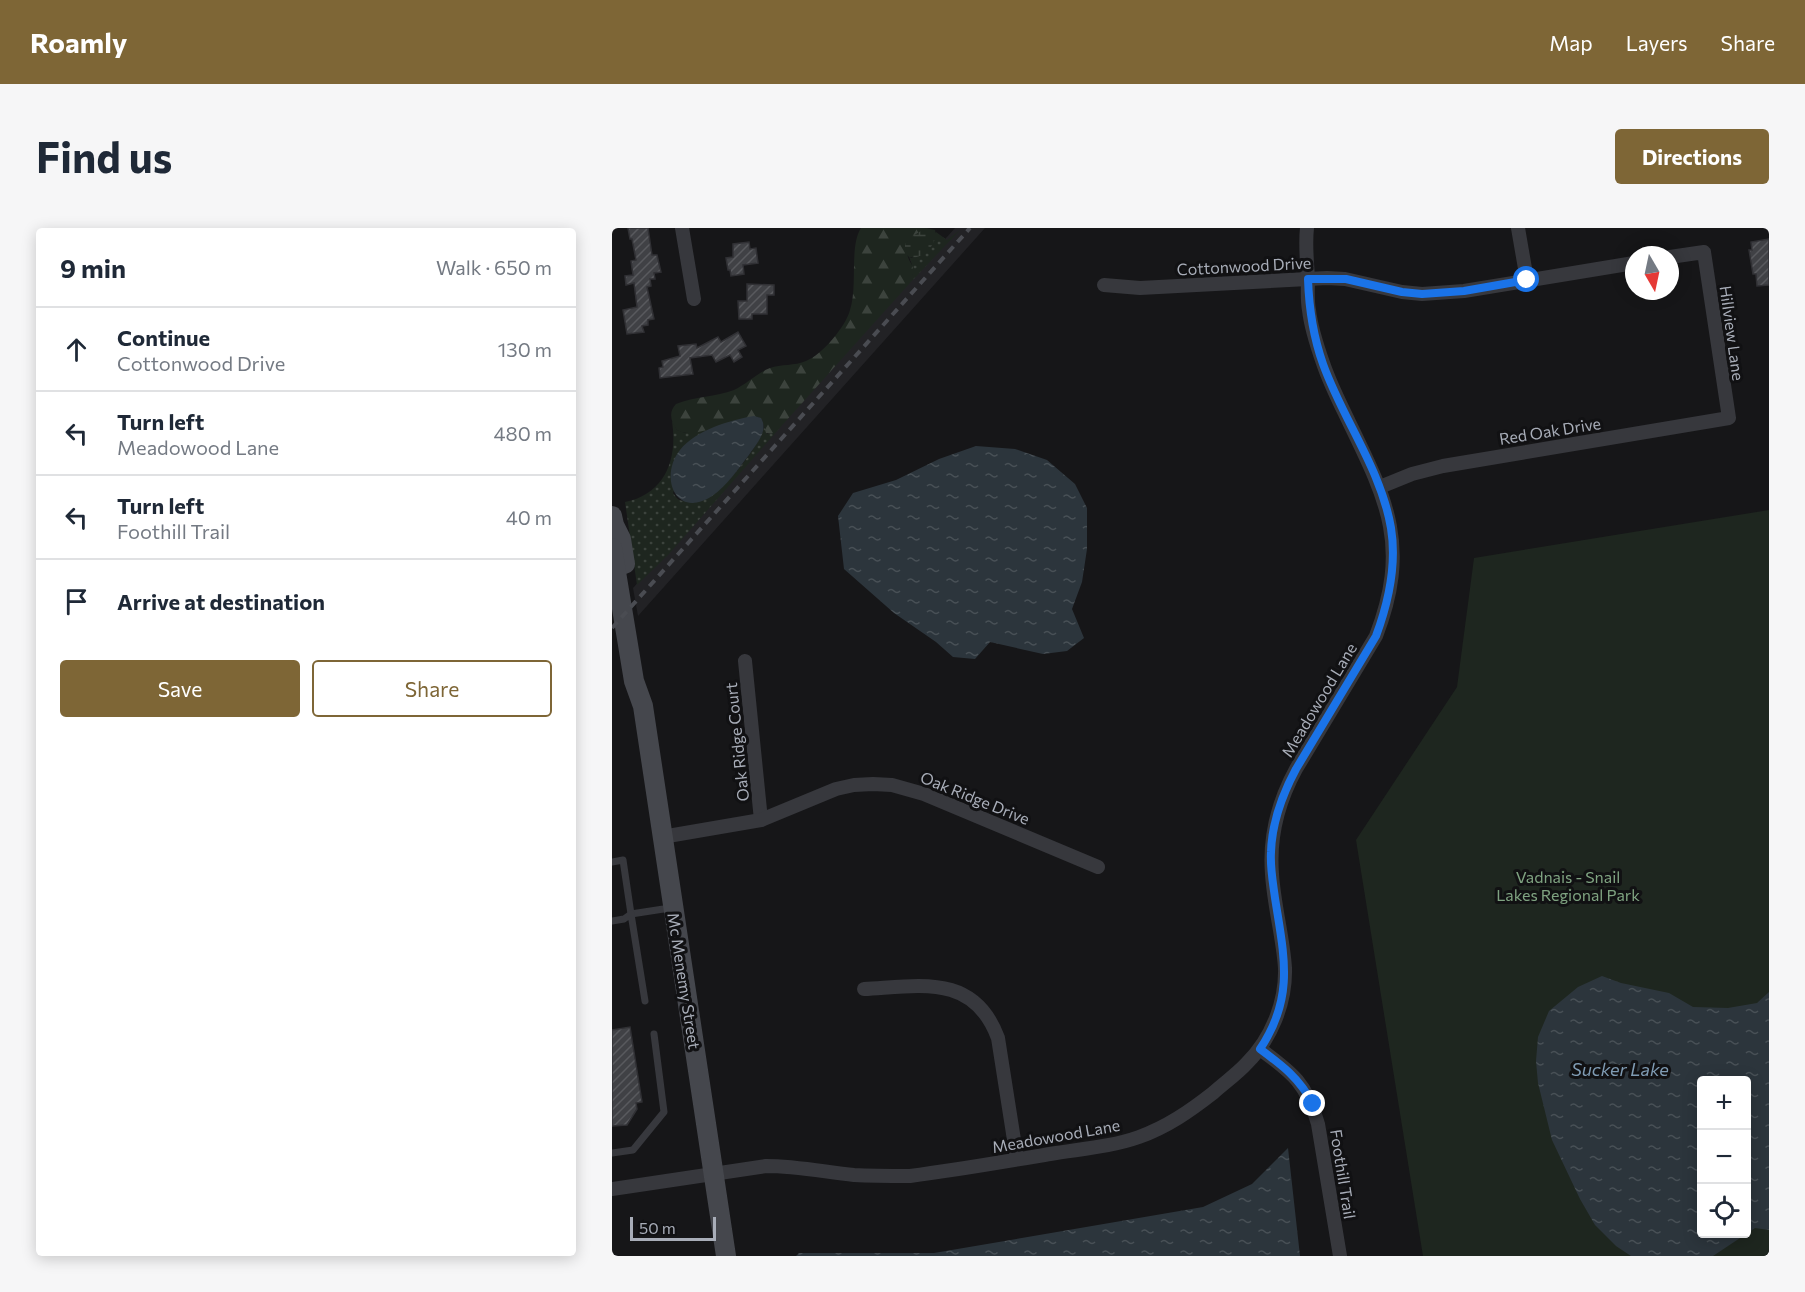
<!DOCTYPE html>
<meta charset="utf-8">
<style>
:root{--surface:#fff;--page:#f6f6f7;--text:#1f2937;--muted:#747a83;--line:#e0e1e3;--accent:#7e6636}
body{margin:0;font-family:Commissioner,sans-serif;background:var(--page);color:var(--text)}
.controls{position:absolute;right:18px;bottom:18px;display:grid;overflow:hidden;border-radius:6px;box-shadow:0 3px 15px #0003}
.controls button{width:54px;height:54px;display:grid;place-items:center;padding:0;border:0;border-bottom:2px solid var(--line);background:var(--surface);color:var(--text);font:30px sans-serif}
.compass{position:absolute;left:1013px;top:18px;width:54px;height:54px;border-radius:50%;background:var(--surface);box-shadow:0 3px 15px #0003;rotate:171deg}
.scale{position:absolute;left:18px;bottom:15px;width:86px;box-sizing:border-box;padding-left:6px;border:3px solid #a8adb8;border-top:0;font-size:16px;line-height:21px;white-space:nowrap;color:#a8adb8;-webkit-text-stroke:4px #111113;paint-order:stroke}
.stop{position:absolute;width:18px;height:18px;margin:-14px;border:4px solid #1a73e8;border-radius:50%;background:#fff}
.stop.end{background:#1a73e8;border-color:#fff;box-shadow:0 2px 6px #0008}
.list{margin:0;padding:0;list-style:none}
h2{display:flex;justify-content:space-between;align-items:center;height:78px;margin:0;padding:0 24px;font-size:26px}
h2 small{font-size:20px;font-weight:400;color:var(--muted)}
.list li{display:grid;grid-template-columns:39px 1fr auto;gap:18px;align-items:center;box-sizing:border-box;height:84px;padding:0 24px;border-top:2px solid var(--line)}
.list b{display:block;font-size:22px;white-space:nowrap}
.list p{margin:0;font-size:20px;white-space:nowrap;color:var(--muted)}
.list em{font-size:20px;font-style:normal;color:var(--muted)}
.actions{display:flex;gap:12px;padding:18px 24px}
.actions a{flex:1;padding:14px 0;border:2px solid var(--accent);border-radius:6px;text-align:center;font-size:21px;color:var(--accent)}
.actions .main{background:var(--accent);color:#fff}
.icon{flex:none;width:33px;height:33px;fill:none;stroke:currentColor;stroke-width:2;stroke-linecap:round;stroke-linejoin:round}
.map{position:relative;flex:none;width:1157px;height:1028px;overflow:hidden;border-radius:6px}
header{display:flex;align-items:center;gap:36px;box-sizing:border-box;height:84px;padding:0 30px;background:var(--accent);color:#fff}
header strong{font-size:28px}
nav{display:flex;gap:33px;margin-inline-start:auto;font-size:21px}
.intro{display:flex;align-items:center;justify-content:space-between;box-sizing:border-box;height:144px;padding:0 36px}
h1{margin:0;font-size:42px}
.button{padding:15px 27px;border-radius:6px;background:var(--accent);color:#fff;font-size:21px;font-weight:700}
main{display:flex;gap:36px;padding:0 36px}
aside{flex:1;background:var(--surface);border-radius:6px;box-shadow:0 3px 15px #0003}
.map>svg:first-child{display:block}
.built{fill:#222225}
.grass{fill:url(#grass-dots)}
.forest{fill:url(#forest-firs)}
.wetland{fill:url(#wetland-marsh)}
.green{fill:#1e261f;fill-rule:evenodd}
.water{fill:url(#water-ripples);fill-rule:evenodd}
.building{fill:url(#building-hatch);stroke:#303034;stroke-width:1.5}
.lines{fill:none;stroke-linecap:round;stroke-linejoin:round}
.lane{stroke:#37383d;stroke-width:7}
.street{stroke:#37383d;stroke-width:14}
.secondary{stroke:#45474d;stroke-width:20}
.rail{stroke:#4a4c52;stroke-width:4;stroke-dasharray:8 6;stroke-linecap:butt}
.route{stroke:#1a73e8;stroke-width:8}
.labels{text-anchor:middle;stroke-width:6;stroke-linejoin:round;paint-order:stroke}
.street-label{font-size:16px;fill:#a8adb8;stroke:#111113}
.park-label{font-size:16px;fill:#7fa381;stroke:#111113}
.water-label{font-size:18px;font-style:italic;fill:#7f9bb3;stroke:#111113}
</style>
<header>
<strong>Roamly</strong>
<nav><a>Map</a><a>Layers</a><a>Share</a></nav>
</header>
<div class="intro"><h1>Find us</h1><a class="button">Directions</a></div>
<main>
<aside>
<h2>9 min<small>Walk · 650 m</small></h2>
<ul class="list">
<li><svg class="icon" aria-label="ahead" viewBox="0 0 24 24"><path d="M12 20V5M6 11l6-6 6 6"/></svg><div><b>Continue</b><p>Cottonwood Drive</p></div><em>130 m</em></li>
<li><svg class="icon" aria-label="left" viewBox="0 0 24 24"><path d="M17 20v-9H6M10 6l-5 5 5 5"/></svg><div><b>Turn left</b><p>Meadowood Lane</p></div><em>480 m</em></li>
<li><svg class="icon" aria-label="left" viewBox="0 0 24 24"><path d="M17 20v-9H6M10 6l-5 5 5 5"/></svg><div><b>Turn left</b><p>Foothill Trail</p></div><em>40 m</em></li>
<li><svg class="icon" aria-label="arrive" viewBox="0 0 24 24"><path d="M6 21V4h12l-3 4 3 4H6"/></svg><div><b>Arrive at destination</b></div></li>
</ul>
<div class="actions"><a class="main">Save</a><a>Share</a></div>
</aside>
<div class="map">
<svg width="1157" height="1028" viewBox="0 0 1157 1028">
<defs>
<pattern id="grass-dots" width="8" height="8" patternUnits="userSpaceOnUse" patternTransform="scale(1.5)"><rect width="8" height="8" fill="#1e261f"/><path d="M2 2h.1M6 6h.1" fill="none" stroke="#3c433d" stroke-width="1.8" stroke-linecap="round"/></pattern>
<pattern id="forest-firs" width="22" height="20" patternUnits="userSpaceOnUse" patternTransform="scale(1.5)"><rect width="22" height="20" fill="#1e261f"/><path d="M5 1l3.5 6h-7zM16 11l3.5 6h-7z" fill="#3c433d"/></pattern>
<pattern id="wetland-marsh" width="20" height="14" patternUnits="userSpaceOnUse" patternTransform="scale(1.5)"><rect width="20" height="14" fill="#1e261f"/><path d="M1 5h8M5 5V1M11 12h8M15 12V8" fill="none" stroke="#3c433d"/></pattern>
<pattern id="water-ripples" width="26" height="14" patternUnits="userSpaceOnUse" patternTransform="scale(1.5)"><rect width="26" height="14" fill="#2c353c"/><path d="M2 4q2-2 4 0t4 0M15 11q2-2 4 0t4 0" fill="none" stroke="#485056"/></pattern>
<pattern id="building-hatch" width="6" height="6" patternUnits="userSpaceOnUse" patternTransform="scale(1.5)"><rect width="6" height="6" fill="#404145"/><path d="M-1 1l2-2M0 6l6-6M5 7l2-2" fill="none" stroke="#595a5e"/></pattern>
</defs>
<rect width="100%" height="100%" fill="#161618"/>
<path class="built" d="M 343,0 L 373,0 L 26,388 L 21,360 Z"/>
<g class="grass">
<path d="M 348,2 L 298,55 C 302,47 301,36 297,29 L 300,30 L 324,4 L 335,12 Z"/>
<path d="M 128,191 L 104,199 L 79,212 L 61,265 C 64,269 66,273 72,273 C 77,274 102,266 107,262 C 119,252 150,214 152,198 L 155,206 L 159,206 L 167,201 L 57,326 L 25,357 L 13,274 C 53,266 66,231 60,193 L 65,202 L 73,205 Z"/>
</g>
<path class="forest" d="M 249,0 L 314,0 L 295,14 C 295,17 294,21 295,25 C 297,38 306,36 298,55 L 165,203 L 159,206 L 154,205 L 150,192 L 146,189 C 140,190 133,190 127,192 C 111,196 79,211 65,202 C 59,194 56,184 64,176 C 83,168 104,169 122,162 C 135,156 145,145 158,140 C 169,136 183,138 194,133 C 210,127 234,98 238,82 C 246,58 237,19 249,0 Z"/>
<path class="wetland" d="M 314,0 L 323,2 C 326,16 311,32 297,29 L 293,25 L 293,16 L 299,9 Z"/>
<path class="green" d="M 1157,282 L 1157,1028 L 811,1028 L 744,612 L 845,459 L 862,330 ZM 1090,852 L 1134,852 L 1134,1006 L 1090,1006 Z"/>
<g class="water">
<path d="M 142,188 L 149,190 C 157,203 144,216 137,227 C 126,241 115,258 100,268 C 63,292 47,248 68,222 C 84,202 118,192 142,188 Z"/>
<path d="M 364,218 L 403,221 L 435,232 L 463,256 L 475,280 L 475,321 L 470,354 L 460,381 L 472,410 L 455,423 L 431,426 L 378,414 L 363,431 L 341,429 L 324,414 L 282,385 L 232,341 L 226,288 L 241,265 L 284,252 L 327,231 Z"/>
<path d="M 990,748 L 1009,755 L 1057,765 L 1081,779 L 1116,780 L 1145,775 L 1157,764 L 1157,1002 L 1143,1000 L 1101,1028 L 1019,1028 L 1004,1018 L 983,997 L 968,971 L 940,912 L 926,855 L 924,833 L 926,809 L 937,783 L 966,759 ZM 1134,852 L 1134,1006 L 1090,1006 L 1090,852 Z"/>
<path d="M 676,920 L 688,1028 L 184,1028 L 187,1025 L 322,1025 L 591,979 L 640,956 Z"/>
</g>
<g class="building">
<path d="M 16,0 L 36,0 L 40,27 L 45,27 L 49,44 L 42,45 L 43,51 L 38,51 L 39,58 L 35,59 L 42,91 L 36,92 L 36,97 L 30,98 L 32,104 L 15,106 L 11,82 L 25,79 L 22,55 L 14,57 L 13,48 L 21,47 L 19,33 L 24,32 L 20,11 L 18,11 Z"/>
<path d="M 1157,11 L 1157,57 L 1145,58 L 1144,46 L 1141,46 L 1137,22 L 1140,22 L 1139,14 Z"/>
<path d="M 137,14 L 138,21 L 144,20 L 146,35 L 131,37 L 132,46 L 119,48 L 118,42 L 116,42 L 114,30 L 121,29 L 121,16 Z"/>
<path d="M 135,56 L 162,57 L 162,67 L 155,67 L 155,86 L 140,86 L 140,91 L 127,91 L 126,73 L 135,73 Z"/>
<path d="M 126,104 L 134,118 L 126,122 L 130,129 L 122,134 L 118,127 L 104,134 L 100,127 L 78,130 L 81,146 L 48,150 L 47,140 L 51,139 L 50,133 L 68,128 L 66,118 L 84,116 L 85,120 L 106,109 L 109,114 Z"/>
<path d="M 18,799 L 30,874 L 24,875 L 25,881 L 15,897 L 0,898 L 0,802 Z"/>
</g>
<g class="lines">
<g class="lane">
<path d="M 0,634 L 11,632 L 19,686 L 58,680"/>
<path d="M 0,693 L 12,691 L 19,686 L 33,773"/>
<path d="M 0,925 L 21,922 L 52,884 L 42,806"/>
</g>
<g class="street">
<path d="M 70,0 L 82,71"/>
<path d="M 906,0 L 915,52"/>
<path d="M 492,57 L 528,60 L 715,50 L 733,51 L 790,64 L 810,66 L 852,63 L 1022,35"/>
<path d="M 768,259 L 800,246 L 831,238 L 1117,190 L 1092,24 L 1058,29"/>
<path d="M 133,433 L 149,592"/>
<path d="M 50,609 L 149,592 L 224,561 L 242,557 L 261,556 L 280,557 L 312,566 L 486,639"/>
<path d="M 252,761 C 308,758 362,745 386,810 L 405,931"/>
<path d="M 648,821 C 681,845 695,856 706,896 L 728,1028"/>
<path d="M 0,961 L 154,938 C 184,938 213,944 242,947 C 261,948 279,948 298,948 C 345,942 391,934 438,926 C 467,921 499,919 527,909 C 555,899 578,883 601,865 C 612,855 625,846 635,835 C 659,811 674,775 673,740 C 671,709 662,678 660,646 C 657,608 666,574 684,541 L 764,408 C 798,319 776,274 737,194 C 728,175 718,156 711,135 C 705,118 699,100 697,82 C 695,72 696,61 696,50 C 695,33 693,17 695,0"/>
</g>
<g class="secondary">
<path d="M 0,288 L 2,297 L 9,311 L 13,336"/>
<path d="M 0,320 L 22,453 L 31,478 L 114,1028"/>
</g>
<path class="rail" d="M 0,400 L 358,0"/>
</g>
<g class="lines">
<path class="route" d="M 701,876 C 687,850 671,838 648,821 C 683,769 672,728 663,670 C 661,655 658,640 659,624 C 660,594 670,567 684,541 L 764,408 C 777,373 785,337 779,300 C 769,241 731,192 711,136 C 701,108 697,81 696,51 L 734,51 L 790,64 L 810,66 L 852,63 L 915,52"/>
</g>
<g class="labels">
<g class="street-label">
<text transform="translate(632 38) rotate(-3)" y="6">Cottonwood Drive</text>
<text transform="translate(1120 105) rotate(82)" y="6">Hillview Lane</text>
<text transform="translate(938 203) rotate(-9)" y="6">Red Oak Drive</text>
<text transform="translate(707 472) rotate(-59)" y="6">Meadowood Lane</text>
<text transform="translate(125 514) rotate(-96)" y="6">Oak Ridge Court</text>
<text transform="translate(363 570) rotate(22)" y="6">Oak Ridge Drive</text>
<text transform="translate(72 753) rotate(81)" y="6">Mc Menemy Street</text>
<text transform="translate(444 908) rotate(-10)" y="6">Meadowood Lane</text>
<text transform="translate(731 946) rotate(81)" y="6">Foothill Trail</text>
</g>
<g class="park-label">
<text x="956" y="655">Vadnais - Snail<tspan x="956" dy="18">Lakes Regional Park</tspan></text>
</g>
<g class="water-label">
<text x="1008" y="848">Sucker Lake</text>
</g>
</g>
</svg>
<div class="controls">
<button>+</button>
<button>−</button>
<button><svg class="icon" aria-label="locate" viewBox="0 0 24 24"><circle cx="12" cy="12" r="6"/><path d="M12 2v4M12 18v4M2 12h4M18 12h4"/></svg></button>
</div>
<svg class="compass" viewBox="-18 -18 36 36"><path d="M0-13l5 13h-10z" fill="#e53935"/><path d="M0 13l5-13h-10z" fill="#747a83"/></svg>
<div class="scale">50 m</div>
<div class="stop" style="left:915px;top:52px"></div>
<div class="stop end" style="left:701px;top:876px"></div>
</div>
</main>
